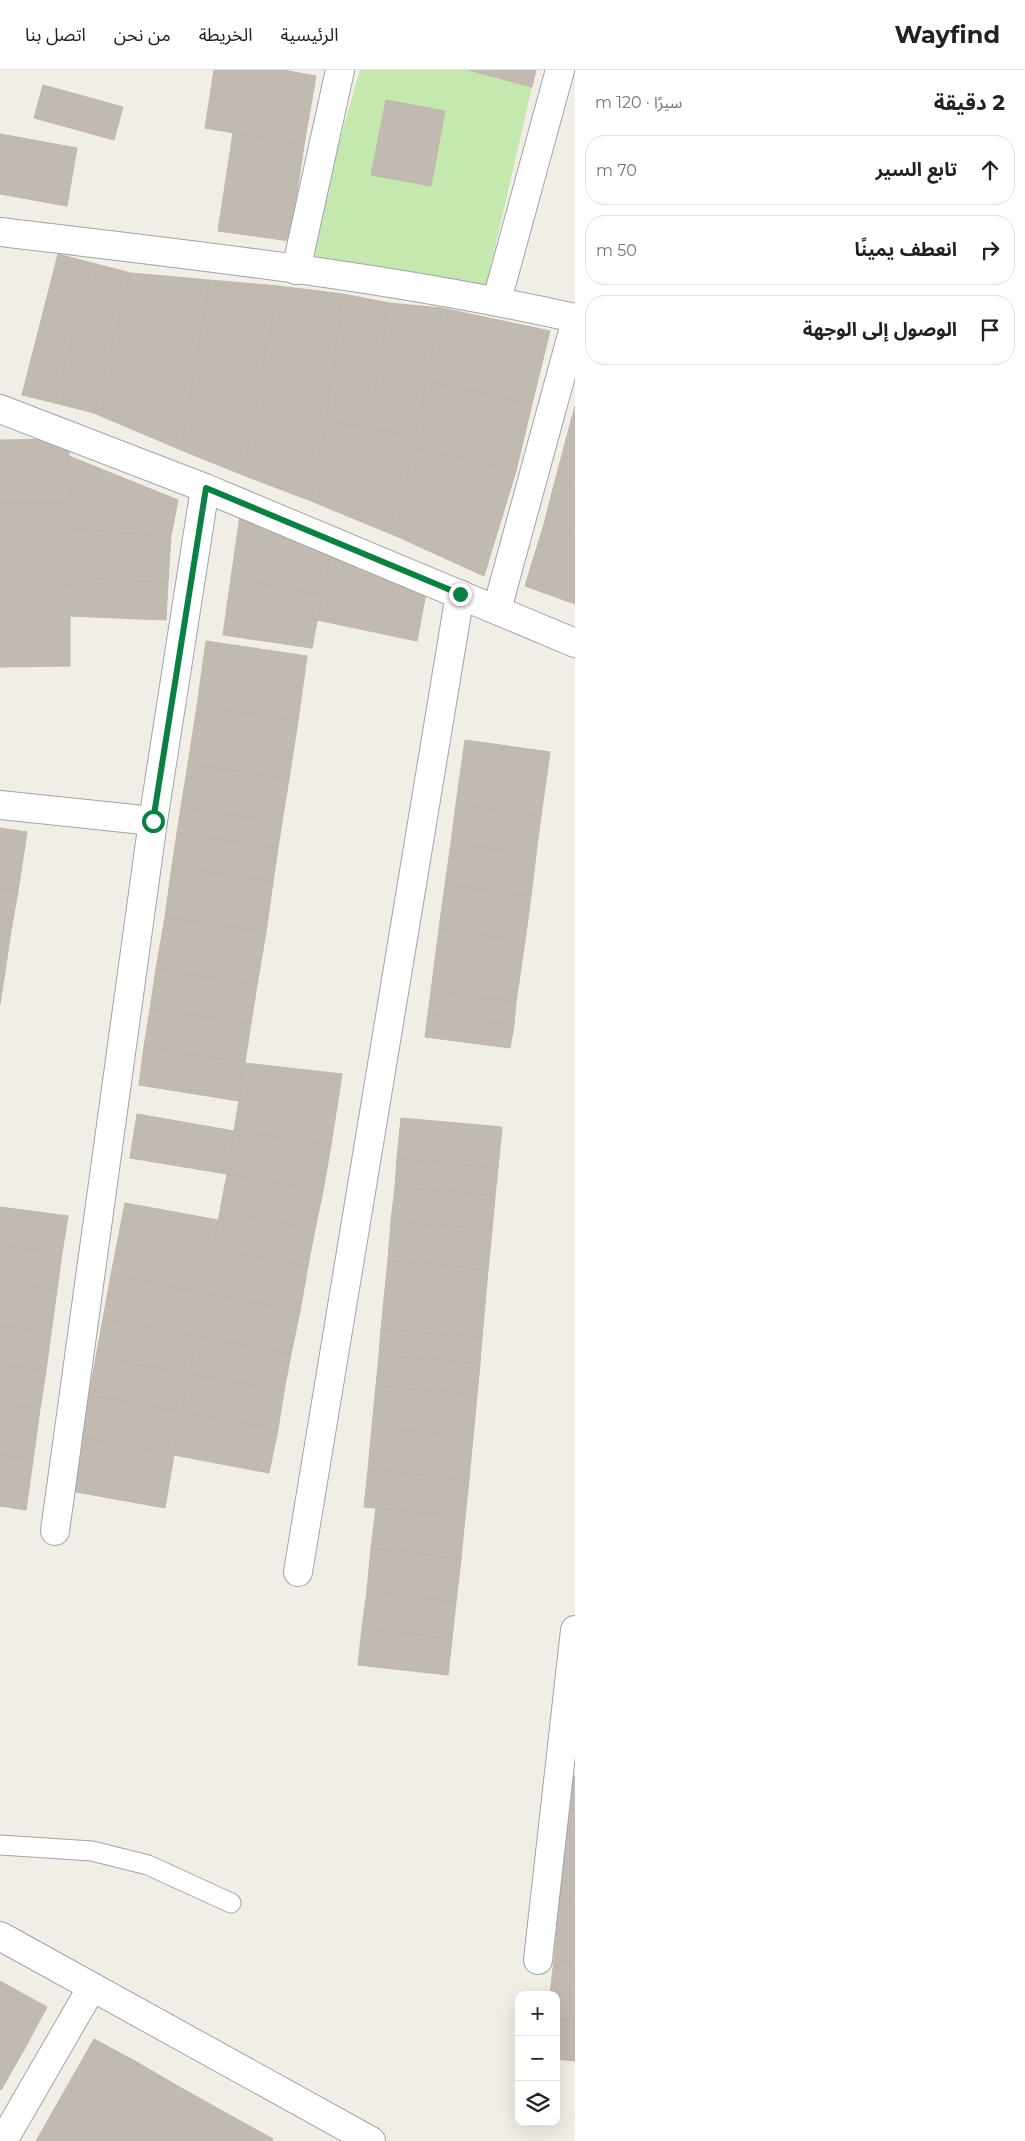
<!DOCTYPE html>
<html lang="ar">
<meta charset="utf-8">
<style>
:root{--surface:#fff;--page:#f6f6f6;--text:#222;--muted:#767676;--line:#e0e0e0}
body{margin:0;font-family:Montserrat,"Noto Sans Arabic",sans-serif;background:var(--page);color:var(--text);direction:rtl}
.controls{position:absolute;right:15px;bottom:15px;display:grid;overflow:hidden;border-radius:10px;box-shadow:0 5px 20px #0002}
.controls button{width:45px;height:45px;display:grid;place-items:center;padding:0;border:0;border-bottom:1px solid var(--line);background:var(--surface);color:var(--text);font:25px sans-serif}
.stop{position:absolute;width:15px;height:15px;margin:-11px;border:4px solid #0b8043;border-radius:50%;background:#fff}
.stop.end{background:#0b8043;border-color:#fff;box-shadow:0 1px 5px #0008}
.list{margin:0;padding:0;list-style:none}
h2{display:flex;justify-content:space-between;align-items:center;height:65px;margin:0;padding:0 20px;font-size:21px}
h2 small{font-size:16px;font-weight:400;color:var(--muted)}
.list li{display:grid;grid-template-columns:32px 1fr auto;gap:15px;align-items:center;box-sizing:border-box;height:70px;margin:0 10px 10px;padding:0 10px;border:1px solid var(--line);border-radius:20px}
.list b{display:block;font-size:19px;white-space:nowrap}
.list em{font-size:16px;font-style:normal;color:var(--muted)}
.icon{flex:none;width:28px;height:28px;fill:none;stroke:currentColor;stroke-width:2;stroke-linecap:round;stroke-linejoin:round}
.map{position:relative;flex:none;width:575px;height:2071px;overflow:hidden;direction:ltr}
header{display:flex;align-items:center;gap:30px;box-sizing:border-box;height:70px;padding:0 25px;background:var(--surface);border-bottom:1px solid var(--line)}
header strong{font-size:24px}
nav{display:flex;gap:28px;margin-inline-start:auto;font-size:18px}
main{display:flex}
aside{flex:1;background:var(--surface)}
.map>svg:first-child{display:block}
.grass{fill:#c4e8ae}
.building{fill:#c0bab3;stroke:#c1b7a9}
.lines{fill:none;stroke-linecap:round;stroke-linejoin:round}
.lane-casing{stroke:#a4a4a4;stroke-width:21}
.street-casing{stroke:#a4a4a4;stroke-width:30}
.lane{stroke:#fff;stroke-width:19}
.street{stroke:#fff;stroke-width:28}
.route{stroke:#0b8043;stroke-width:6}
</style>
<header>
<strong>Wayfind</strong>
<nav><a>الرئيسية</a><a>الخريطة</a><a>من نحن</a><a>اتصل بنا</a></nav>
</header>
<main>
<aside>
<h2>2 دقيقة<small>سيرًا · 120 m</small></h2>
<ul class="list">
<li><svg class="icon" aria-label="ahead" viewBox="0 0 24 24"><path d="M12 20V5M6 11l6-6 6 6"/></svg><div><b>تابع السير</b></div><em>70 m</em></li>
<li><svg class="icon" aria-label="right" viewBox="0 0 24 24"><path d="M7 20v-9h11M14 6l5 5-5 5"/></svg><div><b>انعطف يمينًا</b></div><em>50 m</em></li>
<li><svg class="icon" aria-label="arrive" viewBox="0 0 24 24"><path d="M6 21V4h12l-3 4 3 4H6"/></svg><div><b>الوصول إلى الوجهة</b></div></li>
</ul>
</aside>
<div class="map">
<svg width="575" height="2071" viewBox="0 0 575 2071">
<rect width="100%" height="100%" fill="#f0eee6"/>
<path class="grass" d="M 360,0 L 468,0 L 532,17 L 486,217 L 306,188 Z"/>
<g class="building">
<path d="M 214,0 L 283,0 L 316,6 L 304,75 L 205,58 Z"/>
<path d="M 468,0 L 536,0 L 532,17 Z"/>
<path d="M 43,15 L 123,37 L 114,70 L 34,48 Z"/>
<path d="M 386,30 L 445,41 L 431,116 L 371,105 Z"/>
<path d="M 233,63 L 304,75 L 290,171 L 218,161 Z"/>
<path d="M 0,64 L 77,78 L 67,136 L 0,124 Z"/>
<path d="M 58,184 L 92,193 L 55,333 L 22,325 Z"/>
<path d="M 92,193 L 131,203 L 94,343 L 55,333 Z"/>
<path d="M 131,203 L 209,210 L 181,380 L 94,343 Z"/>
<path d="M 209,210 L 278,216 L 243,405 L 181,380 Z"/>
<path d="M 278,216 L 343,224 L 326,350 L 311,431 L 243,405 Z"/>
<path d="M 343,224 L 389,233 L 369,358 L 326,350 Z"/>
<path d="M 389,233 L 442,238 L 415,367 L 369,358 Z"/>
<path d="M 442,238 L 550,261 L 532,334 L 426,311 Z"/>
<path d="M 426,311 L 532,334 L 516,401 L 413,377 Z"/>
<path d="M 575,336 L 575,416 L 555,411 Z"/>
<path d="M 326,350 L 415,367 L 396,466 L 311,431 Z"/>
<path d="M 69,369 L 69,433 L 0,433 L 0,370 Z"/>
<path d="M 413,377 L 516,401 L 484,506 L 396,466 Z"/>
<path d="M 69,386 L 178,430 L 171,466 L 70,459 Z"/>
<path d="M 555,411 L 575,416 L 575,465 L 544,454 Z"/>
<path d="M 0,433 L 69,433 L 70,515 L 0,515 Z"/>
<path d="M 240,446 L 331,486 L 322,525 L 231,508 Z"/>
<path d="M 544,454 L 575,465 L 575,534 L 525,516 Z"/>
<path d="M 70,459 L 171,466 L 168,512 L 70,508 Z"/>
<path d="M 331,486 L 426,523 L 417,571 L 317,550 Z"/>
<path d="M 70,508 L 168,512 L 166,550 L 70,546 Z"/>
<path d="M 231,508 L 322,525 L 312,578 L 223,565 Z"/>
<path d="M 0,515 L 70,515 L 70,596 L 0,597 Z"/>
<path d="M 206,571 L 307,586 L 298,651 L 197,636 Z"/>
<path d="M 197,636 L 298,651 L 289,709 L 188,694 Z"/>
<path d="M 465,670 L 550,682 L 541,746 L 456,734 Z"/>
<path d="M 188,694 L 289,709 L 282,752 L 181,737 Z"/>
<path d="M 456,734 L 541,746 L 536,784 L 451,773 Z"/>
<path d="M 181,737 L 282,752 L 278,778 L 177,763 Z"/>
<path d="M 0,758 L 27,762 L 18,821 L 0,818 Z"/>
<path d="M 177,763 L 278,778 L 273,812 L 172,796 Z"/>
<path d="M 451,773 L 536,784 L 531,826 L 445,815 Z"/>
<path d="M 172,796 L 273,812 L 266,862 L 165,847 Z"/>
<path d="M 445,815 L 531,826 L 525,871 L 439,859 Z"/>
<path d="M 0,818 L 18,821 L 11,861 L 0,860 Z"/>
<path d="M 165,847 L 266,862 L 257,915 L 156,899 Z"/>
<path d="M 439,859 L 525,871 L 516,932 L 431,921 Z"/>
<path d="M 0,860 L 11,861 L 5,902 L 0,901 Z"/>
<path d="M 156,899 L 257,915 L 251,953 L 150,939 Z"/>
<path d="M 0,901 L 5,902 L 0,934 Z"/>
<path d="M 431,921 L 516,932 L 514,955 L 428,944 Z"/>
<path d="M 150,939 L 251,953 L 245,993 L 144,977 Z"/>
<path d="M 428,944 L 514,955 L 510,978 L 425,967 Z"/>
<path d="M 144,977 L 245,993 L 239,1031 L 139,1015 Z"/>
<path d="M 245,993 L 342,1004 L 331,1075 L 234,1061 Z"/>
<path d="M 137,1044 L 234,1061 L 227,1104 L 130,1088 Z"/>
<path d="M 401,1048 L 502,1057 L 498,1098 L 397,1088 Z"/>
<path d="M 234,1061 L 331,1075 L 323,1121 L 227,1104 Z"/>
<path d="M 397,1088 L 498,1098 L 495,1126 L 395,1117 Z"/>
<path d="M 227,1104 L 323,1121 L 315,1159 L 220,1141 Z"/>
<path d="M 395,1117 L 495,1126 L 492,1160 L 391,1151 Z"/>
<path d="M 125,1133 L 218,1150 L 205,1223 L 111,1205 Z"/>
<path d="M 0,1137 L 68,1146 L 62,1183 L 0,1175 Z"/>
<path d="M 220,1141 L 315,1159 L 308,1196 L 213,1179 Z"/>
<path d="M 391,1151 L 492,1160 L 488,1200 L 388,1190 Z"/>
<path d="M 0,1175 L 62,1183 L 57,1220 L 0,1212 Z"/>
<path d="M 213,1179 L 308,1196 L 300,1241 L 205,1223 Z"/>
<path d="M 388,1190 L 488,1200 L 482,1268 L 381,1259 Z"/>
<path d="M 111,1205 L 205,1223 L 196,1266 L 103,1249 Z"/>
<path d="M 0,1212 L 57,1220 L 51,1263 L 0,1256 Z"/>
<path d="M 205,1223 L 300,1241 L 291,1284 L 196,1266 Z"/>
<path d="M 103,1249 L 196,1266 L 189,1304 L 96,1287 Z"/>
<path d="M 0,1256 L 51,1263 L 46,1301 L 0,1295 Z"/>
<path d="M 381,1259 L 482,1268 L 480,1294 L 379,1285 Z"/>
<path d="M 196,1266 L 291,1284 L 284,1321 L 189,1304 Z"/>
<path d="M 379,1285 L 480,1294 L 477,1325 L 376,1316 Z"/>
<path d="M 96,1287 L 189,1304 L 182,1342 L 89,1325 Z"/>
<path d="M 0,1295 L 46,1301 L 40,1339 L 0,1333 Z"/>
<path d="M 189,1304 L 284,1321 L 278,1359 L 182,1342 Z"/>
<path d="M 376,1316 L 477,1325 L 473,1367 L 372,1357 Z"/>
<path d="M 89,1325 L 182,1342 L 174,1385 L 81,1368 Z"/>
<path d="M 0,1333 L 40,1339 L 33,1390 L 0,1385 Z"/>
<path d="M 182,1342 L 278,1359 L 269,1403 L 174,1385 Z"/>
<path d="M 372,1357 L 473,1367 L 469,1410 L 368,1400 Z"/>
<path d="M 81,1368 L 174,1385 L 165,1438 L 71,1421 Z"/>
<path d="M 0,1385 L 33,1390 L 26,1440 L 0,1436 Z"/>
<path d="M 368,1400 L 469,1410 L 465,1447 L 364,1437 Z"/>
<path d="M 376,1438 L 465,1447 L 461,1489 L 371,1478 Z"/>
<path d="M 371,1478 L 461,1489 L 456,1532 L 367,1521 Z"/>
<path d="M 367,1521 L 456,1532 L 452,1569 L 362,1558 Z"/>
<path d="M 362,1558 L 452,1569 L 448,1605 L 358,1595 Z"/>
<path d="M 573,1706 L 575,1706 L 575,1770 L 566,1769 Z"/>
<path d="M 566,1769 L 575,1770 L 575,1832 L 560,1830 Z"/>
<path d="M 560,1830 L 575,1832 L 575,1892 L 554,1890 Z"/>
<path d="M 554,1890 L 575,1892 L 575,1952 L 556,1949 L 556,1925 L 550,1925 Z"/>
<path d="M 0,1911 L 47,1937 L 25,1978 L 0,1964 Z"/>
<path d="M 556,1949 L 575,1952 L 575,1991 L 556,1989 Z"/>
<path d="M 0,1964 L 25,1978 L 1,2020 L 0,2019 Z"/>
<path d="M 94,1969 L 135,1991 L 90,2071 L 69,2071 L 44,2057 Z"/>
<path d="M 135,1991 L 176,2015 L 144,2071 L 90,2071 Z"/>
<path d="M 176,2015 L 226,2043 L 210,2071 L 144,2071 Z"/>
<path d="M 226,2043 L 273,2069 L 272,2071 L 210,2071 Z"/>
<path d="M 44,2057 L 69,2071 L 36,2071 Z"/>
</g>
<g class="lines">
<defs>
<path id="lane" d="M 0,1775 L 92,1781 L 148,1795 L 231,1833"/>
<g id="street">
<path d="M 0,162 C 192,185 386,206 575,248"/>
<path d="M 296,200 L 340,0"/>
<path d="M 497,230 L 560,0"/>
<path d="M 0,339 L 205,418 L 575,573"/>
<path d="M 497,539 L 575,254"/>
<path d="M 0,735 L 153,751"/>
<path d="M 55,1461 L 153,751 L 205,418"/>
<path d="M 298,1502 L 460,524"/>
<path d="M 0,1866 L 371,2071"/>
<path d="M 538,1890 L 575,1560"/>
<path d="M 3,2071 L 92,1917"/>
</g>
</defs>
<use href="#lane" class="lane-casing"/>
<use href="#street" class="street-casing"/>
<use href="#lane" class="lane"/>
<use href="#street" class="street"/>
</g>
<g class="lines">
<path class="route" d="M 153,751 L 206,418 L 460,524"/>
</g>
</svg>
<div class="controls">
<button>+</button>
<button>−</button>
<button><svg class="icon" aria-label="layers" viewBox="0 0 24 24"><path d="M12 4l9 5-9 5-9-5zM3 14l9 5 9-5"/></svg></button>
</div>
<div class="stop" style="left:153px;top:751px"></div>
<div class="stop end" style="left:460px;top:524px"></div>
</div>
</main>
